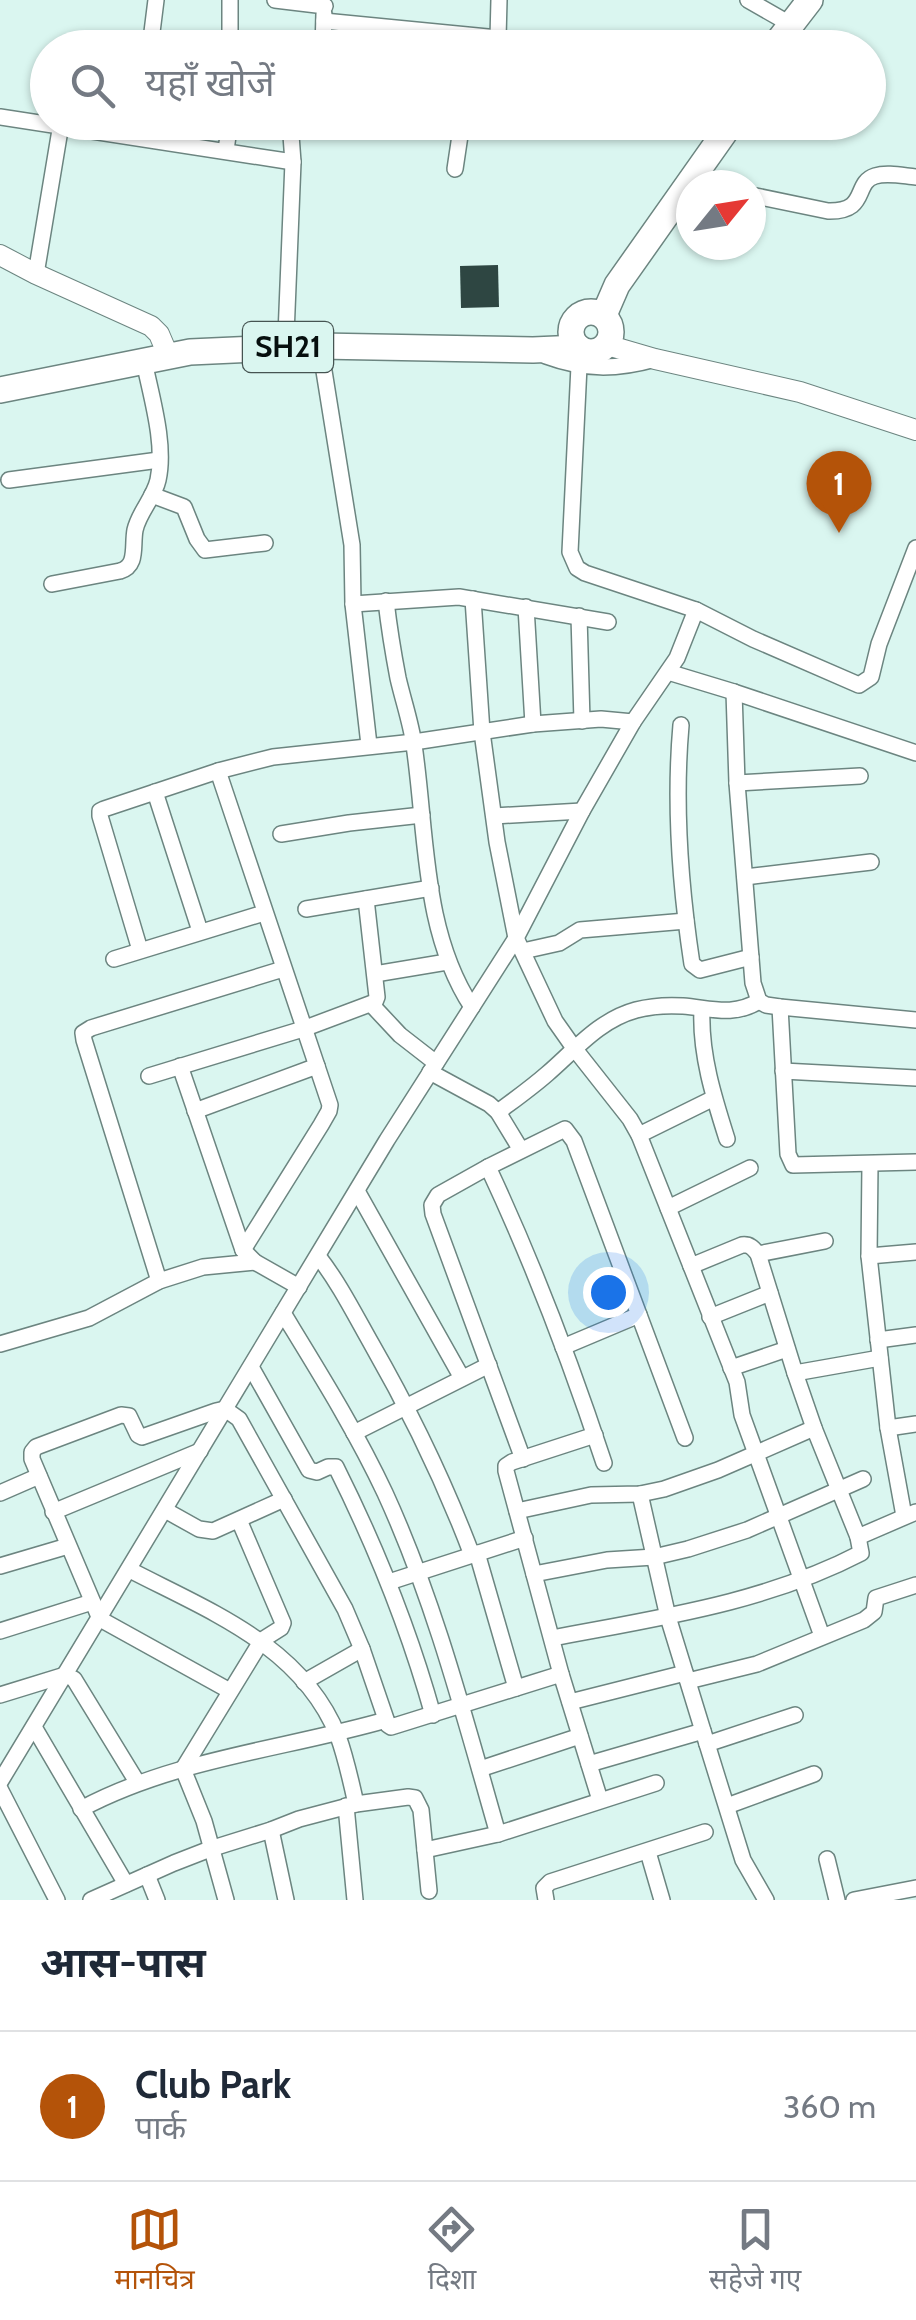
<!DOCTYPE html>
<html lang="hi">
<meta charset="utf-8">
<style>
:root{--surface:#fff;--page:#f6f6f7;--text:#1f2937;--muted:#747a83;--line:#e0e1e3;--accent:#b45309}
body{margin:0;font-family:Cabin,"Noto Sans Devanagari",sans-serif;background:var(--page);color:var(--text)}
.compass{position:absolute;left:676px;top:170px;width:90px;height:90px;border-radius:50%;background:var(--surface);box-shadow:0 2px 8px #0004;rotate:60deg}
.you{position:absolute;left:608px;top:1292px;width:35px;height:35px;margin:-25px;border:8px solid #fff;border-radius:50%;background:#1a73e8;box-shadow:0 0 0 15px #1a73e833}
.badge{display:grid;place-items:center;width:65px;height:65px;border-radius:50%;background:var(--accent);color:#fff;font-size:32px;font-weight:700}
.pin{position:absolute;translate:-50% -82px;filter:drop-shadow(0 2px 5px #0008)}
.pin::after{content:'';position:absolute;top:52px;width:35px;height:30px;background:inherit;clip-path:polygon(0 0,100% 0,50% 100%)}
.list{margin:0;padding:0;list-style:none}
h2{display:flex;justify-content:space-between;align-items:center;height:130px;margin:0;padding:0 40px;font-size:42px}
h2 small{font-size:32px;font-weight:400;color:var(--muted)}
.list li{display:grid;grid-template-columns:65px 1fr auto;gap:30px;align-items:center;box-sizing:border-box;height:150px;padding:0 40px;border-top:2px solid var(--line)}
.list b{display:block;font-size:38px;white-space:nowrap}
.list p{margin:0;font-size:32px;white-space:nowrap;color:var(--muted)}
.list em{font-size:32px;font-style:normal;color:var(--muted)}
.icon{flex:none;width:55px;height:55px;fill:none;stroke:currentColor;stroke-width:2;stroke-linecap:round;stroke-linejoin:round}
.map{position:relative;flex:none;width:916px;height:1900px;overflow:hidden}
.search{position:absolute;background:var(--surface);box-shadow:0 2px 8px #0004;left:30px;right:30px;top:30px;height:110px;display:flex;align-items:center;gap:25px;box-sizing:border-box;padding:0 35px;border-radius:55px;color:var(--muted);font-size:38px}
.sheet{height:280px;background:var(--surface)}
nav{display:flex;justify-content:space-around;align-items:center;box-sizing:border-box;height:140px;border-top:2px solid var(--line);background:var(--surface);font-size:28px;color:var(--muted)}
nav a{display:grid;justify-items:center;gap:5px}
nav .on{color:var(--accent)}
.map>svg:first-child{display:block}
.building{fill:#2e4642}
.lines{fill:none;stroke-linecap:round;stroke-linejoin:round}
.minor-casing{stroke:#6c8580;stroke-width:18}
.tertiary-casing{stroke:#6c8580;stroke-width:22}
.primary-casing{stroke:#6c8580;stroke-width:28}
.minor{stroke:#fff;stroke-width:15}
.tertiary{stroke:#fff;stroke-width:20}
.primary{stroke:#fff;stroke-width:25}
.labels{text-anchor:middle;stroke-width:10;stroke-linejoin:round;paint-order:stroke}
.shield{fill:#daf6f0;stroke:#465452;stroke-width:2.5}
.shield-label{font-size:30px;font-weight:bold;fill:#060f0e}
</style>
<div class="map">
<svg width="916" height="1900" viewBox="0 0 916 1900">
<rect width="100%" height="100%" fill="#daf6f0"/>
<path class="building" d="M 498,265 L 499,307 L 461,308 L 460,266 Z"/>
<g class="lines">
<defs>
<g id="minor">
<path d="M 275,0 L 325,6"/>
<path d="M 748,0 L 790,24"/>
<path d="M 324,21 L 498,38 L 514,40 L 521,48"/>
<path d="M 498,38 L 499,0"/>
<path d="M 150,48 L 156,0"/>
<path d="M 230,48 L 230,0"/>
<path d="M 323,48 L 324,14"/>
<path d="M 0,117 L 293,162"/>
<path d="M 226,150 L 230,122"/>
<path d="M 455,169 L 462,122"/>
<path d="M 751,195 L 828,211 C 869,212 853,183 875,176 C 887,172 904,176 916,177"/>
<path d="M 36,274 L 61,124"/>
<path d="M 286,335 L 293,162 L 290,122"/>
<path d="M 319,340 L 352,545 L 353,604 L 369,745"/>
<path d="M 546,356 C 584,370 616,370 655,359"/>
<path d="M 579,366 L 570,552 L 577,568 L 585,573 L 696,610 L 753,639 L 859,685 L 871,677 L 879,644 L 916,548"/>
<path d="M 9,480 L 159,460"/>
<path d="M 152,495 L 184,507 L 197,539 L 205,550 L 265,543"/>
<path d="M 52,584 L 120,571 C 138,566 132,546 135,530 C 139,512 154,498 158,480 C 166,444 151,396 144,361"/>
<path d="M 473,599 L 482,732 L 497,842 L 516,938 L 555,1021 L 574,1048 L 630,1119 L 639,1135 L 737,1382 L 742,1415 L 822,1636"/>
<path d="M 386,601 C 389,627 393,652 398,678 C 403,700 411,723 414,745 C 427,833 422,931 472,1007"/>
<path d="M 353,604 L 459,597 L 608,622"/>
<path d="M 526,607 L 533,724"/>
<path d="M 579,616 L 582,721"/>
<path d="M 668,672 L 734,692 L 916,753"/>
<path d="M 734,692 L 737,783 L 753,983 L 759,1001 L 766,1005 L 780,1007 L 916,1020"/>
<path d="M 681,725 C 674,804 680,885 692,964 L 700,970 L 751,957"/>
<path d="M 218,771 L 330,1105 L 329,1111 L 321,1125 L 243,1250"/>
<path d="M 737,783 L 860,776"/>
<path d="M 155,792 L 200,931"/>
<path d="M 494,816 L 582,811"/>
<path d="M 281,834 L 349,823 L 422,815"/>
<path d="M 745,877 L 871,862"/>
<path d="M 306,909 L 431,888"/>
<path d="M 140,950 L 100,816 L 100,811 L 104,809 L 218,771 L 273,757 L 414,742 L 533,724 L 601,719 L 633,722"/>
<path d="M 523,951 L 559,943 L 580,930 L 686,921"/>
<path d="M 114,959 L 264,913"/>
<path d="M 375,974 L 447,962"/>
<path d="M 371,1004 L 400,1035 L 436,1063"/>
<path d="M 780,1007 L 788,1154 L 793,1165 L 916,1162"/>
<path d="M 702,1010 C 700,1054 714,1098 727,1139"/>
<path d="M 180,1066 L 243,1250 L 255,1262 L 299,1287"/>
<path d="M 783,1071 L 916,1078"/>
<path d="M 430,1072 L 489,1104 L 498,1112 L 521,1150"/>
<path d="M 149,1076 L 303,1029 L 375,1002 L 377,997 L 366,899"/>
<path d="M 195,1111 L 317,1066"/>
<path d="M 498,1112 C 514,1100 531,1088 547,1074 C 575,1050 599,1020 636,1010 C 651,1006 667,1005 683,1006 C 710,1008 733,1017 759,1001"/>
<path d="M 639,1135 L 714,1098"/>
<path d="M 870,1164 L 869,1256 L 888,1428 L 904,1516"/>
<path d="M 488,1167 C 533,1263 571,1363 604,1463"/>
<path d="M 357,1191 L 462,1378"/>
<path d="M 668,1208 L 750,1168"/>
<path d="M 758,1254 L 825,1241"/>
<path d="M 318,1256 C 339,1283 354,1313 371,1343 C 410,1411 444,1481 472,1555"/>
<path d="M 869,1256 L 916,1252"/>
<path d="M 691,1266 L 742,1245 C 750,1244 753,1248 758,1254 L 795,1373 L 880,1358"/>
<path d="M 159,1281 L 84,1040 L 83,1033 L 91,1028 L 283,969"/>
<path d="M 283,1313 C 319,1372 356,1431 385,1493 C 435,1602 465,1719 498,1834"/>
<path d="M 710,1317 L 770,1293"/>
<path d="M 878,1340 L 916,1335"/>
<path d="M 0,1344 L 89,1318 L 159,1281 L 203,1267 L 255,1262"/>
<path d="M 563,1347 L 639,1315"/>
<path d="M 251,1367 L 309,1470 L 317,1472 L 328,1467 L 336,1467 C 376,1547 409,1629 433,1715"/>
<path d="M 731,1368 L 787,1349"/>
<path d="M 888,1428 L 916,1424"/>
<path d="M 354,1433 L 489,1365"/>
<path d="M 595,1435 L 512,1462 L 506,1466 L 506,1471 L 561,1674 L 600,1800"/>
<path d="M 523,1459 L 433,1214 L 432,1205 L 438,1195 L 488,1167 L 565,1129 L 574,1141 L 685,1438"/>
<path d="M 0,1493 L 39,1476"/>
<path d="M 640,1494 L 668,1617 L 703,1731 L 743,1860 L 766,1900"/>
<path d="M 165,1510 L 199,1529 L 213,1531 L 284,1499"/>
<path d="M 517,1511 L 591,1495 L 640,1494 L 664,1489 L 718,1470 L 814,1428"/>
<path d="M 53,1512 L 200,1451"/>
<path d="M 858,1537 L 916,1512"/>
<path d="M 477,1553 L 516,1688"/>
<path d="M 0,1566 L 68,1546"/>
<path d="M 130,1570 C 209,1611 302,1646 338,1736 C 346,1758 351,1781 356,1804"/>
<path d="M 534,1574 L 607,1560 L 654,1557 L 688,1549 L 747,1530 L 863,1479"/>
<path d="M 389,1582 L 525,1538"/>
<path d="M 0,1631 L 92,1602"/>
<path d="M 552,1638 C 657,1618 765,1603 861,1553 L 858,1537 L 814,1428 L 795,1373"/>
<path d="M 688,1681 L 757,1664 L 864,1620 L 874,1612 L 876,1598 L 916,1585"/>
<path d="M 304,1682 L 362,1649"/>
<path d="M 230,1691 L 100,1619 L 32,1459 L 32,1452 L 36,1447 L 121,1415 L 129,1416 L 138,1435 L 142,1437 L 216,1411 L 225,1409 L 239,1419 L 345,1609 L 362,1649 L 388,1725 L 391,1727 L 561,1674"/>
<path d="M 0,1695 L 65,1675 L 74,1679 L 137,1782"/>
<path d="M 570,1702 L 685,1673"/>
<path d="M 34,1727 L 126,1884"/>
<path d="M 707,1744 L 795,1715"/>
<path d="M 589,1764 L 703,1731"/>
<path d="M 480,1769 L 580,1736"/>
<path d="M 0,1782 L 387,1140 L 516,938 L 582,811 L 633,722 L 677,658 L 696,610"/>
<path d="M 0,1789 L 57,1900"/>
<path d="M 346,1806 L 355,1900"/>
<path d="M 727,1806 L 814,1774"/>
<path d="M 81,1809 C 174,1759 285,1749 386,1720"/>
<path d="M 271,1830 L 286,1900"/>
<path d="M 425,1850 L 498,1834 L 656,1783"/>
<path d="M 648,1852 L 662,1900"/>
<path d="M 827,1859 L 837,1900"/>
<path d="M 147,1875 L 157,1900"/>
<path d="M 91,1900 L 174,1863 L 210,1849 L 271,1830 L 299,1819 L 356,1804 L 408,1797 L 415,1798 L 421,1810 L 429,1891"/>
<path d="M 226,1900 L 204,1821 L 183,1769 L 262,1640 L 281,1628 L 283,1623 L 239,1520"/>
<path d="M 546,1900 L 544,1888 L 550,1882 L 705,1832"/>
<path d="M 854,1900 L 916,1888"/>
</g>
<g id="tertiary">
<path d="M 0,255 L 36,274 L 151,326 L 159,334 L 168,355"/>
<path d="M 607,345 L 655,359 L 800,392 L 916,430"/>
</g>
<g id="primary">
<path d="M 773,48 L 810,0"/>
<circle cx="591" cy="332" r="20"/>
<path d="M 604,315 L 617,285 L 732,122"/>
<path d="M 0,390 L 190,352 L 320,346 L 533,350 L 579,348"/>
</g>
</defs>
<use href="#minor" class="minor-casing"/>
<use href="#tertiary" class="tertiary-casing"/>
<use href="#primary" class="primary-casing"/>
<use href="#minor" class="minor"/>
<use href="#tertiary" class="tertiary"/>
<use href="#primary" class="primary"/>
</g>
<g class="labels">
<rect class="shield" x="243" y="322" width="90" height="50" rx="8"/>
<g class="shield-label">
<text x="288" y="357">SH21</text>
</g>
</g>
</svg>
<svg class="compass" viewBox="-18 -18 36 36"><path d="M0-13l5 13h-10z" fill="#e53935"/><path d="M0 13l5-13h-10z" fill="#747a83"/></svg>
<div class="you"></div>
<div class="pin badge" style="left:839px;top:533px">1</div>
<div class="search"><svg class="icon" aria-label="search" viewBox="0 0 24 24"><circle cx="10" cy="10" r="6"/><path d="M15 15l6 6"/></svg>यहाँ खोजें</div>
</div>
<section class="sheet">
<h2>आस-पास<small></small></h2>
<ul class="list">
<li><span class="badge">1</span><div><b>Club Park</b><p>पार्क</p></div><em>360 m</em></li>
</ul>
</section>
<nav>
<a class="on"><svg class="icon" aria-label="map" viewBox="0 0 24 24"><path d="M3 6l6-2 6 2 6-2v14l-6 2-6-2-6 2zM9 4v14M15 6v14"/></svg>मानचित्र</a>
<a><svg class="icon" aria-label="directions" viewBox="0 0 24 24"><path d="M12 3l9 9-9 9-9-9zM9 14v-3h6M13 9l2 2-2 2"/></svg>दिशा</a>
<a><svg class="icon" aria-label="saved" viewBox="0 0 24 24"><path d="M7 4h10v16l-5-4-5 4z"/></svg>सहेजे गए</a>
</nav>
